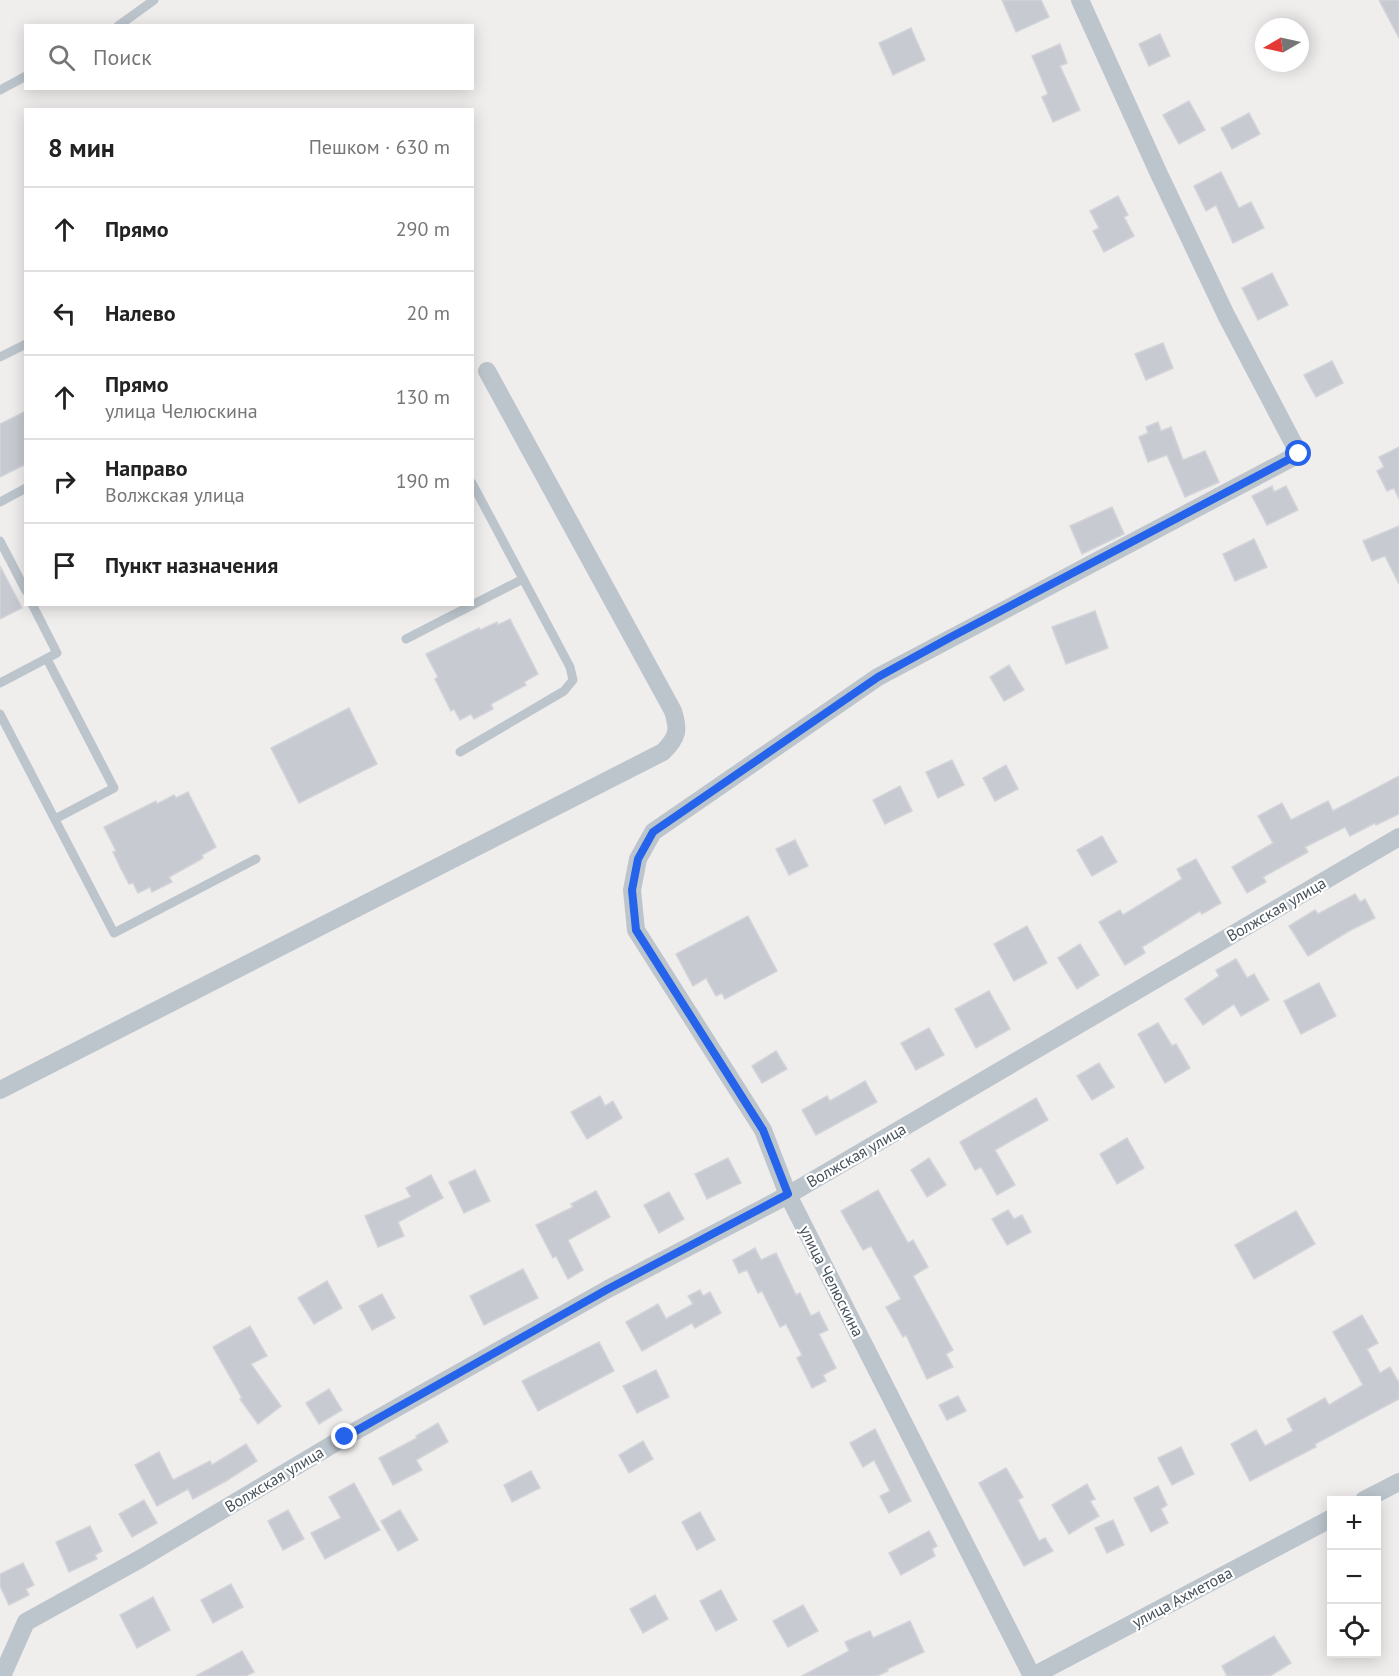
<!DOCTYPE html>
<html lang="ru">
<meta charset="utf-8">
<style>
:root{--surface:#fff;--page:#f2f2f2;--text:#222;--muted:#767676;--line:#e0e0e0}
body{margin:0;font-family:"PT Sans",sans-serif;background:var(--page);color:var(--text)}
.controls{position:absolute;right:18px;bottom:18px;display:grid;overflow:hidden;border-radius:0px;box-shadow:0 3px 15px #0003}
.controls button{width:54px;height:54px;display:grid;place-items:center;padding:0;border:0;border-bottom:2px solid var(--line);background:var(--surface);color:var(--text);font:30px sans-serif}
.compass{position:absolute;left:1255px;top:18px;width:54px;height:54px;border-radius:50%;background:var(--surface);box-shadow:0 3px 15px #0003;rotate:261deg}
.stop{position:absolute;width:18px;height:18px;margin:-14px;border:4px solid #2563eb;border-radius:50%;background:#fff}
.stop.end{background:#2563eb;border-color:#fff;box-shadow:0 2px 6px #0008}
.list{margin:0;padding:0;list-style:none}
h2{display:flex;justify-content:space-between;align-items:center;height:78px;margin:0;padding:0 24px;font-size:26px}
h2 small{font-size:20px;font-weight:400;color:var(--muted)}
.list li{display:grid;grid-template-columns:39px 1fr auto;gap:18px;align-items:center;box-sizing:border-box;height:84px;padding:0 24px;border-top:2px solid var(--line)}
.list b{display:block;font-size:22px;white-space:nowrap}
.list p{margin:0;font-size:20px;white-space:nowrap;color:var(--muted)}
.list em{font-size:20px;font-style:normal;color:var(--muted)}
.icon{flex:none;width:33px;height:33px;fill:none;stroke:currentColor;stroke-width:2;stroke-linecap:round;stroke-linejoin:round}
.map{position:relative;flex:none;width:1399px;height:1676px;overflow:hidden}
.search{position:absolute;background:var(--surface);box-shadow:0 3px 15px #0003;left:24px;top:24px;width:450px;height:66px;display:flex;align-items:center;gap:15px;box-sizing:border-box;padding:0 21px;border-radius:0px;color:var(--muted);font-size:22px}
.panel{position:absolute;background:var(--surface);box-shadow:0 3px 15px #0003;left:24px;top:108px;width:450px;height:498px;border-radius:0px}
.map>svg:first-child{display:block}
.building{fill:#c7cad0;stroke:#d2d4d9;stroke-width:1.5}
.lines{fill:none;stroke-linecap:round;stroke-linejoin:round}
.service{stroke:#bcc5cc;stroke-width:9}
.minor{stroke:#bcc5cc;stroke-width:18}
.route{stroke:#2563eb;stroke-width:8}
.labels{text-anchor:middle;stroke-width:4.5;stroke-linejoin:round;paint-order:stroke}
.street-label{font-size:16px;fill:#47515a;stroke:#fff}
</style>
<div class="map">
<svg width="1399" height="1676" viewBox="0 0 1399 1676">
<rect width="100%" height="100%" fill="#f0eded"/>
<g class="building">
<path d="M 1002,0 L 1041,0 L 1049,17 L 1016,32 Z"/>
<path d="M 1379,0 L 1399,0 L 1399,38 Z"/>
<path d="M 911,28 L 925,60 L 893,75 L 879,43 Z"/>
<path d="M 1160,34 L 1170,56 L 1149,66 L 1139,44 Z"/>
<path d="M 1060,44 L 1067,63 L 1060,66 L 1080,110 L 1053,122 L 1042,97 L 1048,94 L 1032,56 Z"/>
<path d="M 1189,101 L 1205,130 L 1179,144 L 1163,115 Z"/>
<path d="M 1249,113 L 1260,134 L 1232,149 L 1221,128 Z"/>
<path d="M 1221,172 L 1239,208 L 1251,202 L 1264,228 L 1233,243 L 1216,205 L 1206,211 L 1194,186 Z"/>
<path d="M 1118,196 L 1128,215 L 1124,217 L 1134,236 L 1104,252 L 1093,231 L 1099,228 L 1090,211 Z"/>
<path d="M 1272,273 L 1288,305 L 1258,320 L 1242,288 Z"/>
<path d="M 1163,343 L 1173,368 L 1146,380 L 1135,354 Z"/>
<path d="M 1332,361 L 1343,383 L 1316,397 L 1304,375 Z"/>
<path d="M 26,411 L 26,464 L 0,477 L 0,424 Z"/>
<path d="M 1158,422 L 1161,431 L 1171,427 L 1183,460 L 1205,451 L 1219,482 L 1185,497 L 1167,455 L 1148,462 L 1139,437 L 1148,433 L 1146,427 Z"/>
<path d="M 1399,447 L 1399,499 L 1394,488 L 1387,491 L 1377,471 L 1384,467 L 1379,457 Z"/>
<path d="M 1272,486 L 1274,492 L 1286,486 L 1298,510 L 1267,525 L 1252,496 Z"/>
<path d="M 1112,507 L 1124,534 L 1082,554 L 1070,526 Z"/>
<path d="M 1399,526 L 1399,584 L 1385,556 L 1372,561 L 1363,541 Z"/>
<path d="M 1254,539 L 1267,567 L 1235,581 L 1223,554 Z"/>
<path d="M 0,566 L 22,608 L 0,619 Z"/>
<path d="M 1095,611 L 1108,648 L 1066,664 L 1052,627 Z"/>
<path d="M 510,619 L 538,674 L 524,682 L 526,685 L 491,704 L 493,709 L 474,719 L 471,714 L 460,720 L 454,709 L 451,711 L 435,679 L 438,677 L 426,654 L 479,628 L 480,630 L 497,622 L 498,625 Z"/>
<path d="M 1009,665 L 1024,690 L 1004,701 L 990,677 Z"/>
<path d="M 349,708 L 377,764 L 299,803 L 271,748 Z"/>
<path d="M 952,760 L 964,785 L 938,798 L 926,772 Z"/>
<path d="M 1006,765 L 1018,789 L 995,801 L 983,778 Z"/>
<path d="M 1399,776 L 1399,814 L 1376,825 L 1375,823 L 1350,836 L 1345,827 L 1305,847 L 1308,852 L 1263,877 L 1266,882 L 1247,893 L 1232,867 L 1273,843 L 1258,816 L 1282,803 L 1291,820 L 1328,801 L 1333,811 Z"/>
<path d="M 900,786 L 912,811 L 885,824 L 873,800 Z"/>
<path d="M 188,792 L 216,847 L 202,855 L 203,858 L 198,861 L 169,877 L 172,882 L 152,892 L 150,887 L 138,893 L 133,883 L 129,884 L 121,869 L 113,852 L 116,851 L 104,827 L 156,801 L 157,804 L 174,795 L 176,798 Z"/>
<path d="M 1102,836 L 1117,862 L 1092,876 L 1077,850 Z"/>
<path d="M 795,840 L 808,866 L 789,875 L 776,849 Z"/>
<path d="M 1196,859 L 1221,903 L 1202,914 L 1200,911 L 1142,947 L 1145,953 L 1125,965 L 1099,922 L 1120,910 L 1123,915 L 1182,879 L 1177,869 Z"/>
<path d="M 1355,894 L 1360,902 L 1365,899 L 1375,918 L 1349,931 L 1308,956 L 1289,926 L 1315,910 L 1318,914 Z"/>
<path d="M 748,916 L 777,971 L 725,999 L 722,993 L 716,996 L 706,978 L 693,986 L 676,954 Z"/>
<path d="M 1027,926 L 1047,963 L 1014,981 L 994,944 Z"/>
<path d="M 1080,944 L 1099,975 L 1077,989 L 1058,958 Z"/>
<path d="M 1236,959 L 1247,978 L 1254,974 L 1269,1000 L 1241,1016 L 1234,1004 L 1203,1025 L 1185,999 L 1219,976 L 1216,970 Z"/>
<path d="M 1319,983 L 1336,1016 L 1301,1034 L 1284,1001 Z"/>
<path d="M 989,991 L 1010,1029 L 976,1048 L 955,1009 Z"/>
<path d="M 1158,1023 L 1172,1046 L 1176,1044 L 1190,1068 L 1165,1083 L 1138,1034 Z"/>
<path d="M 929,1028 L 944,1055 L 916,1070 L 901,1043 Z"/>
<path d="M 776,1051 L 787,1069 L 762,1083 L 752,1066 Z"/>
<path d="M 1099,1063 L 1114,1087 L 1092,1100 L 1077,1076 Z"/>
<path d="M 865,1081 L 877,1102 L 816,1135 L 802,1110 L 827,1096 L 830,1101 Z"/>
<path d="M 600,1096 L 605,1106 L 613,1101 L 622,1118 L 587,1139 L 571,1112 Z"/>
<path d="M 1036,1098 L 1048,1120 L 995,1150 L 1015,1185 L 997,1195 L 981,1167 L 975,1170 L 960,1142 Z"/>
<path d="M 1127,1138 L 1144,1168 L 1117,1184 L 1100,1154 Z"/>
<path d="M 728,1158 L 741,1183 L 707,1199 L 695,1174 Z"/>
<path d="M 929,1158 L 946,1185 L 927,1197 L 911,1170 Z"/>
<path d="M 475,1170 L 490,1201 L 464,1213 L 449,1182 Z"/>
<path d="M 431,1175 L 443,1198 L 398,1222 L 404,1236 L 378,1247 L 365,1216 L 411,1197 L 406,1188 Z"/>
<path d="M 878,1190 L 908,1243 L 913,1240 L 928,1267 L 913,1276 L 953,1350 L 946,1354 L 953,1367 L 927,1379 L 906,1335 L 903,1337 L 886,1307 L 901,1299 L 871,1246 L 863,1250 L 841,1211 Z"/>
<path d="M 596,1191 L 610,1217 L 568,1240 L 583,1270 L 568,1279 L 556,1256 L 553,1258 L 536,1225 L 573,1207 L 571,1204 Z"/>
<path d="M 669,1192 L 684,1219 L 659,1233 L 644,1205 Z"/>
<path d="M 1008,1210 L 1014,1219 L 1022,1215 L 1031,1232 L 1007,1245 L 992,1219 Z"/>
<path d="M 1296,1211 L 1315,1244 L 1254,1279 L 1235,1245 Z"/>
<path d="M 755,1248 L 761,1260 L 776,1253 L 796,1295 L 800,1293 L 811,1316 L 819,1312 L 828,1330 L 819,1334 L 836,1368 L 823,1375 L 826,1381 L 812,1388 L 797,1358 L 802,1355 L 786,1324 L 780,1327 L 762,1291 L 758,1293 L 747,1270 L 739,1273 L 733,1260 Z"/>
<path d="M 523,1269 L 538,1298 L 484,1325 L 470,1296 Z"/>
<path d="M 327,1281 L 342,1308 L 314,1324 L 298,1298 Z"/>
<path d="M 700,1290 L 703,1296 L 710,1292 L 721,1313 L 695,1328 L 692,1323 L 642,1351 L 626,1322 L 658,1304 L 666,1319 L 693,1304 L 688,1296 Z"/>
<path d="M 382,1294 L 395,1318 L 372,1330 L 359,1306 Z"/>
<path d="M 1362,1315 L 1378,1343 L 1367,1349 L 1380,1373 L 1390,1367 L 1399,1383 L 1399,1399 L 1315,1444 L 1316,1447 L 1250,1481 L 1231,1444 L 1256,1430 L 1265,1446 L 1293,1431 L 1287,1419 L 1325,1398 L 1329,1405 L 1363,1385 L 1333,1332 Z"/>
<path d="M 250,1326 L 267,1356 L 251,1364 L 281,1406 L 258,1424 L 240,1399 L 242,1398 L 213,1347 Z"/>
<path d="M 599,1342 L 614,1371 L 538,1411 L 522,1381 Z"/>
<path d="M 656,1370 L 669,1397 L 637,1413 L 623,1386 Z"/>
<path d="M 329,1389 L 342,1410 L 319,1424 L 306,1403 Z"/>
<path d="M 958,1396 L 966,1411 L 947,1420 L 939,1405 Z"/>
<path d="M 438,1423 L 448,1442 L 416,1460 L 422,1470 L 393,1485 L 379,1458 L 417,1438 L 416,1436 Z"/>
<path d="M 875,1429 L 911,1501 L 889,1513 L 880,1496 L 890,1491 L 874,1460 L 863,1467 L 850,1443 Z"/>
<path d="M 643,1441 L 653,1459 L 629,1473 L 619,1455 Z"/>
<path d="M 246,1444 L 257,1461 L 226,1481 L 193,1499 L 188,1489 L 157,1506 L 135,1465 L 159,1452 L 173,1480 L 210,1461 L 212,1465 Z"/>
<path d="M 1181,1447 L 1194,1474 L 1172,1485 L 1158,1458 Z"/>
<path d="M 1006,1468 L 1023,1497 L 1018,1500 L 1039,1541 L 1045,1538 L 1053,1551 L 1024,1566 L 979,1483 Z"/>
<path d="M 531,1471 L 540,1488 L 512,1502 L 504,1485 Z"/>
<path d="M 354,1483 L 380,1530 L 325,1559 L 311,1533 L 341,1518 L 329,1497 Z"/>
<path d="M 1087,1484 L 1095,1499 L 1090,1501 L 1099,1516 L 1069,1534 L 1052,1505 Z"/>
<path d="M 1158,1486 L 1167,1505 L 1161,1509 L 1168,1523 L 1151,1532 L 1134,1498 Z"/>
<path d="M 144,1500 L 157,1523 L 132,1537 L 119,1514 Z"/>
<path d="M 288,1510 L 304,1539 L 283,1550 L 268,1521 Z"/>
<path d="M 400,1510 L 418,1540 L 398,1551 L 381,1521 Z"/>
<path d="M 700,1512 L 715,1540 L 697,1550 L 682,1522 Z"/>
<path d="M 1113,1520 L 1124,1545 L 1107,1553 L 1095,1528 Z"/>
<path d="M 90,1526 L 102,1551 L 95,1555 L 97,1559 L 69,1572 L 56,1542 Z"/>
<path d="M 929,1531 L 937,1546 L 932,1549 L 935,1556 L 901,1575 L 889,1553 Z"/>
<path d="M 23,1563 L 34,1585 L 26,1589 L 29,1595 L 9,1605 L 0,1586 L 0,1574 Z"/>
<path d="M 231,1584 L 243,1607 L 213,1623 L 201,1600 Z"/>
<path d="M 721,1590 L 737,1620 L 716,1631 L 700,1601 Z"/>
<path d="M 655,1595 L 668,1619 L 643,1633 L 630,1609 Z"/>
<path d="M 153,1597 L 170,1630 L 137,1648 L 120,1615 Z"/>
<path d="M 803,1605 L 818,1631 L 788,1647 L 773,1621 Z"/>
<path d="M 910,1621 L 924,1652 L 887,1669 L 888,1671 L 877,1676 L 802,1676 L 849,1651 L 845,1642 L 870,1631 L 873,1638 Z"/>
<path d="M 1274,1636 L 1291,1663 L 1270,1676 L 1227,1676 L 1222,1666 Z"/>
<path d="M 242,1651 L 254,1672 L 246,1676 L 196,1676 Z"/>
</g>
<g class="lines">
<g class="service">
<path d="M 118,26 L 154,0"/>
<path d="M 0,90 L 26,76"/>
<path d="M 0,357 L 26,344"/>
<path d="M 0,502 L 26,488"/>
<path d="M 0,541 L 26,591"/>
<path d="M 406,639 L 523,579"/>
<path d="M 47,659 L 114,788 L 55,819"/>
<path d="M 0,683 L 57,653 L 32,604"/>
<path d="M 0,714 L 114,933 L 256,859"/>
<path d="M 460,752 L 564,691 L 573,680 L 570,667 L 472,483"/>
</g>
<g class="minor">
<path d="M 0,1090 L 663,752 C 678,737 679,730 673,711 L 487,371"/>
<path d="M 1364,1500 L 1399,1482"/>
<path d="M 2,1676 L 26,1622 L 140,1559 L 345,1437 L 608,1289 L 788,1195 L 1399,837"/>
<path d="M 1032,1676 L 788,1195 L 763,1130 L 636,930 L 632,890 L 638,859 L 653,832 L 878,677 L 1299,454 L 1226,315 L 1159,174 L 1080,0"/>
<path d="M 1033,1676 L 1332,1518"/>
</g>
</g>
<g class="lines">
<path class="route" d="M 345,1437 L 608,1289 L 788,1194 L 763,1130 L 636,930 L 632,890 L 638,859 L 653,832 L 878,677 L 951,637 L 1299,454"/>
</g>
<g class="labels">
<g class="street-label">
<text transform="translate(1276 909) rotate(-30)" y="6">Волжская улица</text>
<text transform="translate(856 1155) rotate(-30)" y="6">Волжская улица</text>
<text transform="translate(832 1281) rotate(63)" y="6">улица Челюскина</text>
<text transform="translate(274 1479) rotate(-31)" y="6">Волжская улица</text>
<text transform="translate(1182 1597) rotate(-28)" y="6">улица Ахметова</text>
</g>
</g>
</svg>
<div class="controls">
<button>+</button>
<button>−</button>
<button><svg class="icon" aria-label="locate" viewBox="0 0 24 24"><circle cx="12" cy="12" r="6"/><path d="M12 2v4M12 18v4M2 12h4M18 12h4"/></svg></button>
</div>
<svg class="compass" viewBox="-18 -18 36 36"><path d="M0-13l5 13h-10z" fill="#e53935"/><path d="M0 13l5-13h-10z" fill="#767676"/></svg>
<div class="stop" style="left:1299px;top:454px"></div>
<div class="stop end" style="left:345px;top:1437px"></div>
<div class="search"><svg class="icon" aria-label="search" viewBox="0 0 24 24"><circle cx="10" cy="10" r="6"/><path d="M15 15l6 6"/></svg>Поиск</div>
<section class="panel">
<h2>8 мин<small>Пешком · 630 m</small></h2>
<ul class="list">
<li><svg class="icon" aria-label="ahead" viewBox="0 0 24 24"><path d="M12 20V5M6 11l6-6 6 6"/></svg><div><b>Прямо</b></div><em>290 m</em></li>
<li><svg class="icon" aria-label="left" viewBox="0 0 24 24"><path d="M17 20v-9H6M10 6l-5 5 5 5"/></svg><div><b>Налево</b></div><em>20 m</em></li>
<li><svg class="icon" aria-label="ahead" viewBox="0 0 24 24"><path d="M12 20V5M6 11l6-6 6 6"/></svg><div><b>Прямо</b><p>улица Челюскина</p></div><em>130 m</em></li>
<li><svg class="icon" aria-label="right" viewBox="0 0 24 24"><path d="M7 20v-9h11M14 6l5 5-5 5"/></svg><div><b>Направо</b><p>Волжская улица</p></div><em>190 m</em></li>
<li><svg class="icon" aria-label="arrive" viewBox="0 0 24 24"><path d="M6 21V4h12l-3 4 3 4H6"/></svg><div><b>Пункт назначения</b></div></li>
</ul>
</section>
</div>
